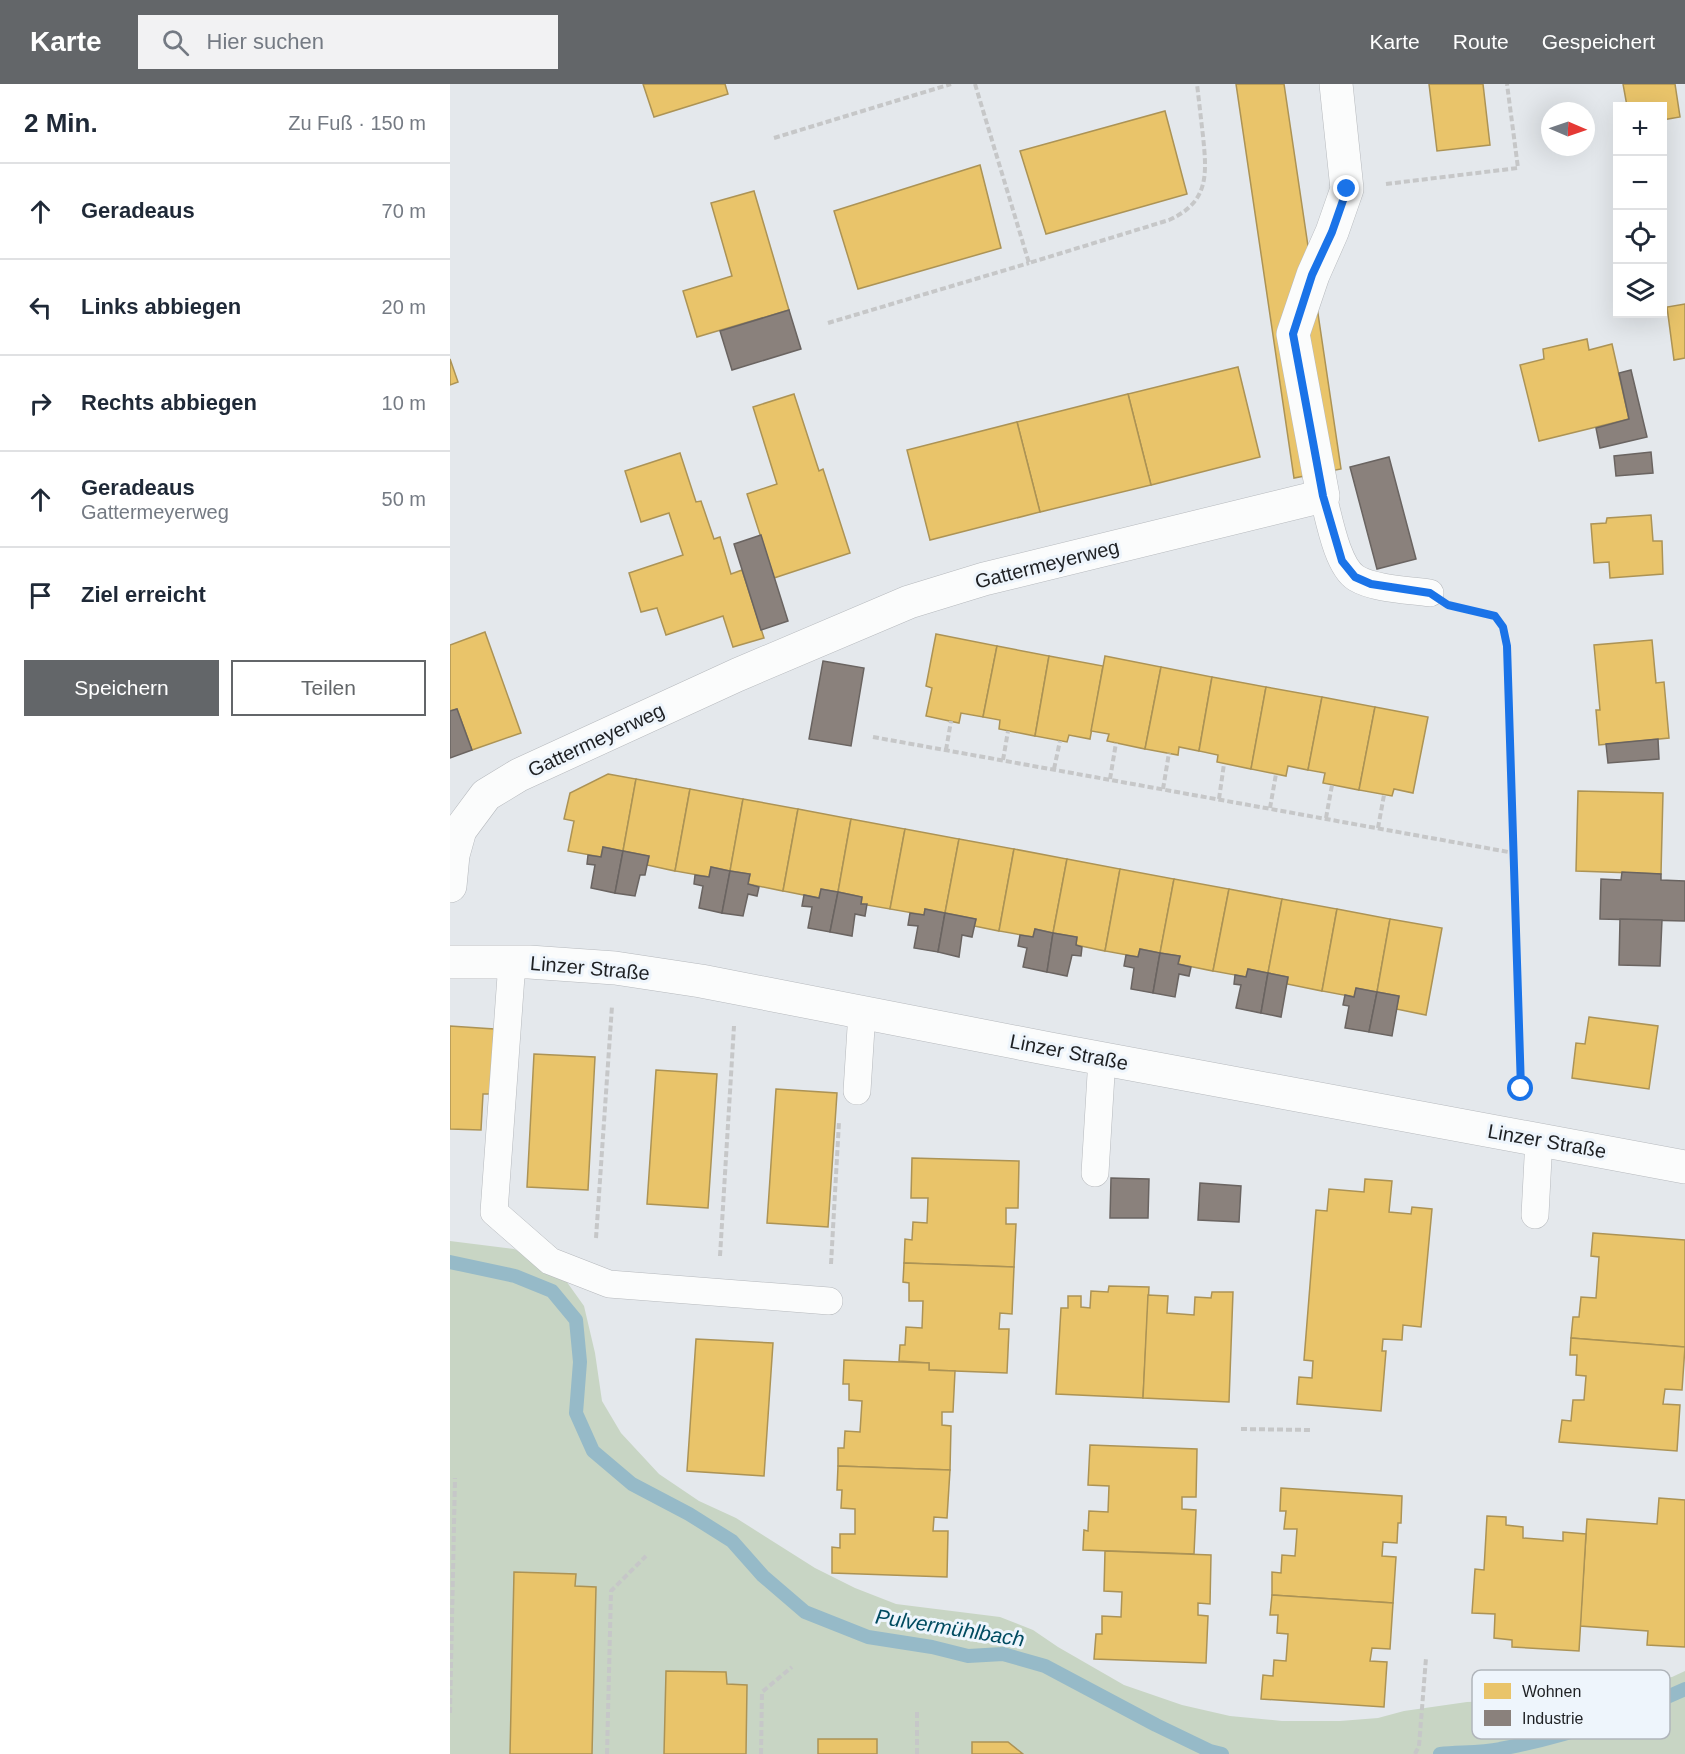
<!DOCTYPE html>
<html lang="de">
<meta charset="utf-8">
<style>
:root{--surface:#fff;--page:#f2f2f3;--text:#1f2937;--muted:#747a83;--line:#e0e1e3;--accent:#636669}
body{margin:0;font-family:Helvetica,sans-serif;background:var(--page);color:var(--text)}
.controls{position:absolute;right:18px;top:18px;display:grid;overflow:hidden;border-radius:0px;box-shadow:0 6px 24px #0002}
.controls button{width:54px;height:54px;display:grid;place-items:center;padding:0;border:0;border-bottom:2px solid var(--line);background:var(--surface);color:var(--text);font:30px sans-serif}
.compass{position:absolute;left:1091px;top:18px;width:54px;height:54px;border-radius:50%;background:var(--surface);box-shadow:0 6px 24px #0002;rotate:92deg}
.stop{position:absolute;width:18px;height:18px;margin:-14px;border:4px solid #1a73e8;border-radius:50%;background:#fff}
.stop.end{background:#1a73e8;border-color:#fff;box-shadow:0 2px 6px #0008}
.list{margin:0;padding:0;list-style:none}
h2{display:flex;justify-content:space-between;align-items:center;height:78px;margin:0;padding:0 24px;font-size:26px}
h2 small{font-size:20px;font-weight:400;color:var(--muted)}
.list li{display:grid;grid-template-columns:39px 1fr auto;gap:18px;align-items:center;box-sizing:border-box;height:96px;padding:0 24px;border-top:2px solid var(--line)}
.list b{display:block;font-size:22px;white-space:nowrap}
.list p{margin:0;font-size:20px;white-space:nowrap;color:var(--muted)}
.list em{font-size:20px;font-style:normal;color:var(--muted)}
.actions{display:flex;gap:12px;padding:18px 24px}
.actions a{flex:1;padding:14px 0;border:2px solid var(--accent);border-radius:0px;text-align:center;font-size:21px;color:var(--accent)}
.actions .main{background:var(--accent);color:#fff}
.icon{flex:none;width:33px;height:33px;fill:none;stroke:currentColor;stroke-width:2;stroke-linecap:round;stroke-linejoin:round}
.map{position:relative;flex:none;width:1235px;height:1670px;overflow:hidden}
header{display:flex;align-items:center;gap:36px;box-sizing:border-box;height:84px;padding:0 30px;background:var(--accent);color:#fff}
header strong{font-size:28px}
nav{display:flex;gap:33px;margin-inline-start:auto;font-size:21px}
.search{width:420px;height:54px;background:var(--page);display:flex;align-items:center;gap:15px;box-sizing:border-box;padding:0 21px;border-radius:0px;color:var(--muted);font-size:22px}
main{display:flex}
aside{flex:1;background:var(--surface)}
.map>svg:first-child{display:block}
.green{fill:#c8d5c4}
.homes{fill:#e9c46a;stroke:#ac9355;stroke-width:1.5}
.industry{fill:#8a817c;stroke:#6a6461;stroke-width:1.5}
.lines{fill:none;stroke-linecap:round;stroke-linejoin:round}
.stream{stroke:#96bac8;stroke-width:14}
.lane-casing{stroke:#b6b9bd;stroke-width:28}
.street-casing{stroke:#b6b9bd;stroke-width:34}
.path{stroke:#c6c7c8;stroke-width:4;stroke-dasharray:6 3;stroke-linecap:butt}
.lane{stroke:#fbfcfc;stroke-width:27}
.street{stroke:#fbfcfc;stroke-width:33}
.route{stroke:#1a73e8;stroke-width:8}
.labels{text-anchor:middle;stroke-width:6;stroke-linejoin:round;paint-order:stroke}
.street-label{font-size:20px;fill:#1e2023;stroke:#eef5fc}
.water-label{font-size:21px;font-style:italic;fill:#004b60;stroke:#eef5fc}
.key{fill:#eef5fc;stroke:#b0b5bb;stroke-width:1.5}
.key-label{font-size:16px;fill:#1e2023}
</style>
<header>
<strong>Karte</strong>
<div class="search"><svg class="icon" aria-label="search" viewBox="0 0 24 24"><circle cx="10" cy="10" r="6"/><path d="M15 15l6 6"/></svg>Hier suchen</div>
<nav><a>Karte</a><a>Route</a><a>Gespeichert</a></nav>
</header>
<main>
<aside>
<h2>2 Min.<small>Zu Fuß · 150 m</small></h2>
<ul class="list">
<li><svg class="icon" aria-label="ahead" viewBox="0 0 24 24"><path d="M12 20V5M6 11l6-6 6 6"/></svg><div><b>Geradeaus</b></div><em>70 m</em></li>
<li><svg class="icon" aria-label="left" viewBox="0 0 24 24"><path d="M17 20v-9H6M10 6l-5 5 5 5"/></svg><div><b>Links abbiegen</b></div><em>20 m</em></li>
<li><svg class="icon" aria-label="right" viewBox="0 0 24 24"><path d="M7 20v-9h11M14 6l5 5-5 5"/></svg><div><b>Rechts abbiegen</b></div><em>10 m</em></li>
<li><svg class="icon" aria-label="ahead" viewBox="0 0 24 24"><path d="M12 20V5M6 11l6-6 6 6"/></svg><div><b>Geradeaus</b><p>Gattermeyerweg</p></div><em>50 m</em></li>
<li><svg class="icon" aria-label="arrive" viewBox="0 0 24 24"><path d="M6 21V4h12l-3 4 3 4H6"/></svg><div><b>Ziel erreicht</b></div></li>
</ul>
<div class="actions"><a class="main">Speichern</a><a>Teilen</a></div>
</aside>
<div class="map">
<svg width="1235" height="1670" viewBox="0 0 1235 1670">
<rect width="100%" height="100%" fill="#e4e8ec"/>
<path class="green" d="M 0,1157 L 64,1165 L 109,1187 L 134,1222 L 145,1269 L 152,1317 L 171,1349 L 209,1390 L 249,1417 L 286,1434 L 365,1484 L 405,1504 L 446,1520 L 550,1533 L 583,1546 L 608,1563 L 674,1601 L 732,1621 L 780,1632 L 832,1637 L 890,1637 L 928,1634 L 954,1627 L 1017,1618 L 1074,1616 L 1128,1605 L 1222,1593 L 1235,1587 L 1235,1670 L 0,1670 Z"/>
<g class="homes">
<path d="M 193,0 L 275,0 L 278,10 L 204,33 Z"/>
<path d="M 786,0 L 834,0 L 891,385 L 844,394 Z"/>
<path d="M 979,0 L 1033,0 L 1040,61 L 987,67 Z"/>
<path d="M 1173,0 L 1225,0 L 1230,33 L 1212,36 L 1212,22 L 1177,22 Z"/>
<path d="M 715,27 L 737,110 L 596,150 L 570,67 Z"/>
<path d="M 530,81 L 551,164 L 408,205 L 384,127 Z"/>
<path d="M 304,107 L 339,226 L 247,253 L 233,207 L 282,192 L 261,119 Z"/>
<path d="M 1235,220 L 1235,274 L 1224,276 L 1217,223 Z"/>
<path d="M 1137,255 L 1139,266 L 1162,260 L 1179,335 L 1089,357 L 1070,281 L 1094,275 L 1093,265 Z"/>
<path d="M 0,275 L 8,298 L 0,301 Z"/>
<path d="M 788,283 L 810,373 L 701,401 L 678,310 Z"/>
<path d="M 344,310 L 369,387 L 373,385 L 400,469 L 324,494 L 297,410 L 327,400 L 303,323 Z"/>
<path d="M 678,310 L 701,401 L 590,428 L 567,338 Z"/>
<path d="M 567,338 L 590,428 L 480,456 L 457,366 Z"/>
<path d="M 230,369 L 246,418 L 251,417 L 264,455 L 270,453 L 281,490 L 292,486 L 314,554 L 283,563 L 273,532 L 216,551 L 207,524 L 191,528 L 179,489 L 233,471 L 219,429 L 191,438 L 175,387 Z"/>
<path d="M 1201,431 L 1203,457 L 1212,457 L 1213,490 L 1160,494 L 1159,478 L 1144,479 L 1141,440 L 1156,439 L 1157,434 Z"/>
<path d="M 35,548 L 71,649 L 22,666 L 7,625 L 0,627 L 0,561 Z"/>
<path d="M 486,550 L 547,562 L 533,633 L 511,629 L 509,639 L 476,632 L 482,604 L 476,602 Z"/>
<path d="M 1202,556 L 1206,599 L 1214,598 L 1219,654 L 1149,661 L 1146,626 L 1150,626 L 1144,561 Z"/>
<path d="M 547,562 L 599,572 L 585,652 L 549,645 L 550,636 L 533,633 Z"/>
<path d="M 599,572 L 653,582 L 640,655 L 619,651 L 617,658 L 585,652 Z"/>
<path d="M 655,572 L 711,583 L 695,665 L 657,657 L 659,650 L 641,647 Z"/>
<path d="M 711,583 L 762,593 L 749,667 L 729,663 L 728,671 L 695,665 Z"/>
<path d="M 762,593 L 816,603 L 801,685 L 767,678 L 768,671 L 749,667 Z"/>
<path d="M 816,603 L 872,613 L 858,686 L 838,682 L 836,692 L 801,685 Z"/>
<path d="M 872,613 L 925,623 L 909,706 L 873,699 L 875,689 L 858,686 Z"/>
<path d="M 925,623 L 978,633 L 963,709 L 944,705 L 942,712 L 909,706 Z"/>
<path d="M 158,690 L 186,695 L 173,767 L 153,763 L 151,773 L 118,767 L 124,737 L 114,735 L 120,709 Z"/>
<path d="M 186,695 L 240,705 L 225,787 L 197,781 L 199,772 L 173,767 Z"/>
<path d="M 240,705 L 293,715 L 280,787 L 261,783 L 259,793 L 225,787 Z"/>
<path d="M 1128,707 L 1213,709 L 1211,790 L 1126,787 Z"/>
<path d="M 293,715 L 348,725 L 333,807 L 298,800 L 300,790 L 280,787 Z"/>
<path d="M 348,725 L 401,735 L 388,808 L 371,805 L 369,814 L 333,807 Z"/>
<path d="M 401,735 L 455,745 L 440,825 L 411,820 L 412,813 L 388,808 Z"/>
<path d="M 455,745 L 509,755 L 495,829 L 475,825 L 474,831 L 440,825 Z"/>
<path d="M 509,755 L 564,765 L 549,847 L 524,842 L 526,835 L 495,829 Z"/>
<path d="M 564,765 L 617,775 L 603,849 L 585,845 L 583,853 L 549,847 Z"/>
<path d="M 617,775 L 670,785 L 655,867 L 626,861 L 627,853 L 603,849 Z"/>
<path d="M 670,785 L 724,795 L 710,869 L 690,865 L 688,873 L 655,867 Z"/>
<path d="M 724,795 L 779,805 L 763,887 L 728,880 L 730,872 L 710,869 Z"/>
<path d="M 779,805 L 832,815 L 818,889 L 798,885 L 796,893 L 763,887 Z"/>
<path d="M 832,815 L 887,825 L 872,907 L 837,900 L 838,893 L 818,889 Z"/>
<path d="M 887,825 L 940,835 L 927,908 L 906,904 L 904,913 L 872,907 Z"/>
<path d="M 940,835 L 992,844 L 976,931 L 946,925 L 949,912 L 927,908 Z"/>
<path d="M 1139,933 L 1208,942 L 1199,1005 L 1122,994 L 1126,959 L 1135,960 Z"/>
<path d="M 0,942 L 44,945 L 41,1010 L 33,1010 L 31,1046 L 0,1045 Z"/>
<path d="M 84,970 L 145,973 L 138,1106 L 77,1103 Z"/>
<path d="M 206,986 L 267,990 L 258,1124 L 197,1120 Z"/>
<path d="M 326,1005 L 387,1009 L 378,1143 L 317,1139 Z"/>
<path d="M 462,1074 L 569,1077 L 568,1124 L 556,1124 L 556,1140 L 566,1140 L 564,1183 L 454,1179 L 455,1155 L 462,1156 L 463,1138 L 477,1139 L 478,1114 L 461,1114 Z"/>
<path d="M 915,1095 L 942,1097 L 939,1128 L 961,1130 L 962,1123 L 982,1125 L 971,1243 L 953,1241 L 952,1256 L 933,1255 L 932,1267 L 936,1267 L 931,1327 L 847,1320 L 849,1293 L 862,1294 L 863,1277 L 854,1276 L 866,1126 L 877,1127 L 879,1105 L 914,1108 Z"/>
<path d="M 1143,1149 L 1235,1156 L 1235,1263 L 1121,1254 L 1123,1233 L 1129,1233 L 1131,1213 L 1146,1214 L 1149,1173 L 1141,1172 Z"/>
<path d="M 454,1179 L 564,1183 L 562,1230 L 550,1229 L 549,1245 L 559,1245 L 557,1289 L 479,1286 L 479,1279 L 449,1277 L 450,1261 L 455,1261 L 456,1243 L 472,1244 L 473,1217 L 459,1217 L 459,1199 L 453,1198 Z"/>
<path d="M 659,1202 L 699,1203 L 693,1314 L 606,1310 L 611,1224 L 618,1224 L 618,1212 L 631,1212 L 631,1223 L 640,1224 L 641,1207 L 658,1208 Z"/>
<path d="M 762,1208 L 783,1208 L 779,1318 L 693,1314 L 698,1211 L 718,1212 L 717,1229 L 744,1231 L 745,1213 L 761,1214 Z"/>
<path d="M 1121,1254 L 1235,1263 L 1232,1306 L 1215,1305 L 1213,1320 L 1230,1321 L 1227,1367 L 1109,1358 L 1112,1336 L 1121,1337 L 1123,1316 L 1134,1316 L 1136,1292 L 1126,1291 L 1127,1271 L 1120,1271 Z"/>
<path d="M 246,1255 L 323,1259 L 314,1392 L 237,1387 Z"/>
<path d="M 394,1276 L 479,1279 L 479,1286 L 505,1287 L 503,1328 L 492,1328 L 492,1341 L 501,1342 L 500,1386 L 388,1382 L 388,1364 L 394,1364 L 395,1347 L 410,1348 L 412,1317 L 399,1316 L 399,1300 L 393,1300 Z"/>
<path d="M 640,1361 L 747,1365 L 746,1413 L 732,1413 L 732,1425 L 746,1426 L 744,1470 L 633,1466 L 634,1446 L 638,1447 L 639,1427 L 658,1428 L 659,1402 L 638,1401 Z"/>
<path d="M 388,1382 L 500,1386 L 497,1434 L 484,1433 L 483,1447 L 498,1447 L 497,1493 L 382,1489 L 382,1463 L 390,1464 L 390,1450 L 405,1450 L 405,1425 L 391,1424 L 392,1406 L 387,1406 Z"/>
<path d="M 831,1404 L 952,1412 L 951,1439 L 948,1439 L 947,1459 L 933,1458 L 932,1472 L 946,1473 L 943,1519 L 822,1511 L 822,1488 L 831,1489 L 832,1471 L 845,1472 L 847,1445 L 834,1445 L 836,1427 L 830,1427 Z"/>
<path d="M 1209,1414 L 1235,1416 L 1235,1563 L 1197,1561 L 1198,1547 L 1130,1542 L 1137,1435 L 1207,1440 Z"/>
<path d="M 1037,1432 L 1056,1433 L 1056,1441 L 1073,1443 L 1073,1454 L 1113,1457 L 1113,1448 L 1136,1450 L 1129,1567 L 1062,1563 L 1062,1556 L 1044,1554 L 1045,1530 L 1022,1529 L 1025,1485 L 1034,1486 Z"/>
<path d="M 655,1467 L 761,1471 L 760,1520 L 748,1519 L 748,1531 L 758,1532 L 756,1579 L 644,1575 L 646,1550 L 652,1550 L 652,1532 L 671,1533 L 672,1508 L 654,1507 Z"/>
<path d="M 64,1488 L 126,1490 L 125,1502 L 146,1503 L 142,1670 L 60,1670 Z"/>
<path d="M 822,1511 L 943,1519 L 940,1565 L 922,1564 L 920,1577 L 937,1578 L 934,1623 L 811,1615 L 813,1591 L 823,1592 L 824,1576 L 836,1577 L 838,1550 L 827,1549 L 828,1531 L 820,1531 Z"/>
<path d="M 216,1587 L 276,1588 L 277,1600 L 297,1601 L 296,1670 L 214,1670 Z"/>
<rect x="368" y="1655" width="59" height="15"/>
<path d="M 522,1658 L 558,1658 L 573,1670 L 522,1670 Z"/>
</g>
<g class="industry">
<path d="M 339,226 L 351,265 L 282,286 L 270,247 Z"/>
<path d="M 1181,286 L 1197,353 L 1150,364 L 1146,344 L 1179,335 L 1169,289 Z"/>
<path d="M 1201,368 L 1203,389 L 1166,392 L 1164,372 Z"/>
<path d="M 939,373 L 966,475 L 927,485 L 900,383 Z"/>
<path d="M 311,451 L 338,537 L 311,546 L 284,460 Z"/>
<path d="M 373,577 L 414,584 L 401,662 L 359,655 Z"/>
<path d="M 7,625 L 22,666 L 0,674 L 0,627 Z"/>
<path d="M 1208,655 L 1209,675 L 1158,679 L 1156,660 Z"/>
<path d="M 153,763 L 173,767 L 165,809 L 141,804 L 145,781 L 137,780 L 138,771 L 151,773 Z"/>
<path d="M 173,767 L 199,772 L 195,791 L 190,791 L 185,812 L 165,809 Z"/>
<path d="M 261,783 L 280,787 L 272,829 L 249,824 L 253,802 L 244,800 L 245,791 L 259,793 Z"/>
<path d="M 280,787 L 300,790 L 298,800 L 309,803 L 307,812 L 298,810 L 293,832 L 272,829 Z"/>
<path d="M 1172,788 L 1211,790 L 1211,796 L 1235,797 L 1235,837 L 1150,835 L 1151,795 L 1171,796 Z"/>
<path d="M 371,805 L 388,808 L 380,848 L 358,844 L 362,823 L 352,822 L 354,811 L 369,814 Z"/>
<path d="M 388,808 L 412,813 L 411,820 L 417,820 L 415,832 L 405,830 L 402,852 L 380,848 Z"/>
<path d="M 475,825 L 495,829 L 488,868 L 464,864 L 468,842 L 458,841 L 460,829 L 474,831 Z"/>
<path d="M 495,829 L 526,835 L 522,853 L 512,851 L 509,873 L 488,868 Z"/>
<path d="M 1170,835 L 1212,836 L 1210,882 L 1169,881 Z"/>
<path d="M 585,845 L 603,849 L 597,888 L 573,883 L 577,864 L 568,862 L 570,851 L 583,853 Z"/>
<path d="M 603,849 L 627,853 L 626,861 L 632,863 L 631,872 L 622,871 L 617,892 L 597,888 Z"/>
<path d="M 690,865 L 710,869 L 703,909 L 681,905 L 684,884 L 674,882 L 676,871 L 688,873 Z"/>
<path d="M 710,869 L 730,872 L 728,880 L 741,883 L 739,892 L 729,890 L 725,913 L 703,909 Z"/>
<path d="M 798,885 L 818,889 L 811,929 L 786,924 L 791,901 L 784,900 L 785,891 L 796,893 Z"/>
<path d="M 818,889 L 838,893 L 831,933 L 811,929 Z"/>
<path d="M 906,904 L 927,908 L 919,948 L 895,944 L 899,922 L 893,921 L 895,911 L 904,913 Z"/>
<path d="M 927,908 L 949,912 L 942,952 L 919,948 Z"/>
<path d="M 661,1094 L 699,1095 L 698,1134 L 660,1134 Z"/>
<path d="M 750,1099 L 791,1102 L 789,1138 L 748,1136 Z"/>
</g>
<g class="lines">
<g class="stream">
<path d="M 0,1178 L 65,1192 L 102,1207 L 126,1236 L 130,1278 L 126,1329 L 143,1367 L 182,1400 L 239,1430 L 282,1457 L 313,1492 L 355,1528 L 418,1553 L 482,1563 L 518,1572 L 553,1570 L 595,1582 L 706,1641 L 760,1667 L 772,1670"/>
<path d="M 990,1670 C 1010,1668 1031,1669 1050,1665 C 1114,1653 1176,1632 1235,1605"/>
</g>
<defs>
<g id="lane">
<path d="M 873,412 C 879,434 887,482 906,494 C 924,505 959,506 980,509"/>
<path d="M 62,878 L 44,1128 L 100,1177 L 159,1200 L 379,1217"/>
<path d="M 407,1007 L 412,928"/>
<path d="M 645,1089 L 652,974"/>
<path d="M 1085,1131 L 1089,1055"/>
</g>
<g id="street">
<path d="M 0,802 L 3,771 L 10,746 L 36,711 L 69,691 L 287,591 L 459,518 L 534,495 L 873,412 L 843,250 L 863,191 L 882,148 L 897,105 L 886,0"/>
<path d="M 0,878 L 79,878 L 165,884 L 251,897 L 600,965 L 1235,1083"/>
</g>
</defs>
<use href="#lane" class="lane-casing"/>
<use href="#street" class="street-casing"/>
<g class="path">
<path d="M 525,0 L 579,179 L 719,136 C 759,118 757,91 753,52 C 751,35 749,17 747,0"/>
<path d="M 324,54 L 501,0"/>
<path d="M 936,100 L 1068,84 L 1057,0"/>
<path d="M 378,239 L 579,179"/>
<path d="M 1013,524 C 1042,530 1052,530 1057,562 L 1072,1013"/>
<path d="M 423,653 L 1064,769"/>
<path d="M 496,666 L 501,637"/>
<path d="M 553,676 L 558,647"/>
<path d="M 604,685 L 610,657"/>
<path d="M 660,695 L 666,659"/>
<path d="M 713,705 L 719,669"/>
<path d="M 769,715 L 774,680"/>
<path d="M 820,724 L 826,690"/>
<path d="M 876,734 L 882,701"/>
<path d="M 928,744 L 934,711"/>
<path d="M 146,1154 L 162,922"/>
<path d="M 270,1172 L 284,942"/>
<path d="M 381,1180 L 389,1038"/>
<path d="M 791,1345 L 860,1346"/>
<path d="M 0,1629 L 5,1394"/>
<path d="M 157,1670 L 161,1507 L 196,1472"/>
<path d="M 311,1670 L 312,1608 L 342,1583"/>
<path d="M 467,1670 L 467,1627"/>
<path d="M 965,1670 L 969,1662 L 976,1574"/>
</g>
<use href="#lane" class="lane"/>
<use href="#street" class="street"/>
</g>
<g class="lines">
<path class="route" d="M 897,105 L 882,148 L 862,191 L 843,250 L 873,412 L 892,477 L 905,493 L 921,500 L 980,509 L 998,521 L 1045,532 L 1053,543 L 1057,562 L 1071,1005"/>
</g>
<g class="labels">
<g class="street-label">
<text transform="translate(597 480) rotate(-14)" y="7">Gattermeyerweg</text>
<text transform="translate(146 656) rotate(-25)" y="7">Gattermeyerweg</text>
<text transform="translate(140 884) rotate(5)" y="7">Linzer Straße</text>
<text transform="translate(619 968) rotate(11)" y="7">Linzer Straße</text>
<text transform="translate(1097 1057) rotate(10)" y="7">Linzer Straße</text>
</g>
<g class="water-label">
<text transform="translate(500 1544) rotate(9)" y="7">Pulvermühlbach</text>
</g>
</g>
<rect x="1022" y="1586" width="198" height="69" rx="9" class="key"/>
<rect x="1034" y="1599" width="27" height="16" fill="#e9c46a"/>
<rect x="1034" y="1626" width="27" height="16" fill="#8a817c"/>
<g class="key-label">
<text x="1072" y="1613">Wohnen</text>
<text x="1072" y="1640">Industrie</text>
</g>
</svg>
<div class="controls">
<button>+</button>
<button>−</button>
<button><svg class="icon" aria-label="locate" viewBox="0 0 24 24"><circle cx="12" cy="12" r="6"/><path d="M12 2v4M12 18v4M2 12h4M18 12h4"/></svg></button>
<button><svg class="icon" aria-label="layers" viewBox="0 0 24 24"><path d="M12 4l9 5-9 5-9-5zM3 14l9 5 9-5"/></svg></button>
</div>
<svg class="compass" viewBox="-18 -18 36 36"><path d="M0-13l5 13h-10z" fill="#e53935"/><path d="M0 13l5-13h-10z" fill="#747a83"/></svg>
<div class="stop" style="left:1071px;top:1005px"></div>
<div class="stop end" style="left:897px;top:105px"></div>
</div>
</main>
